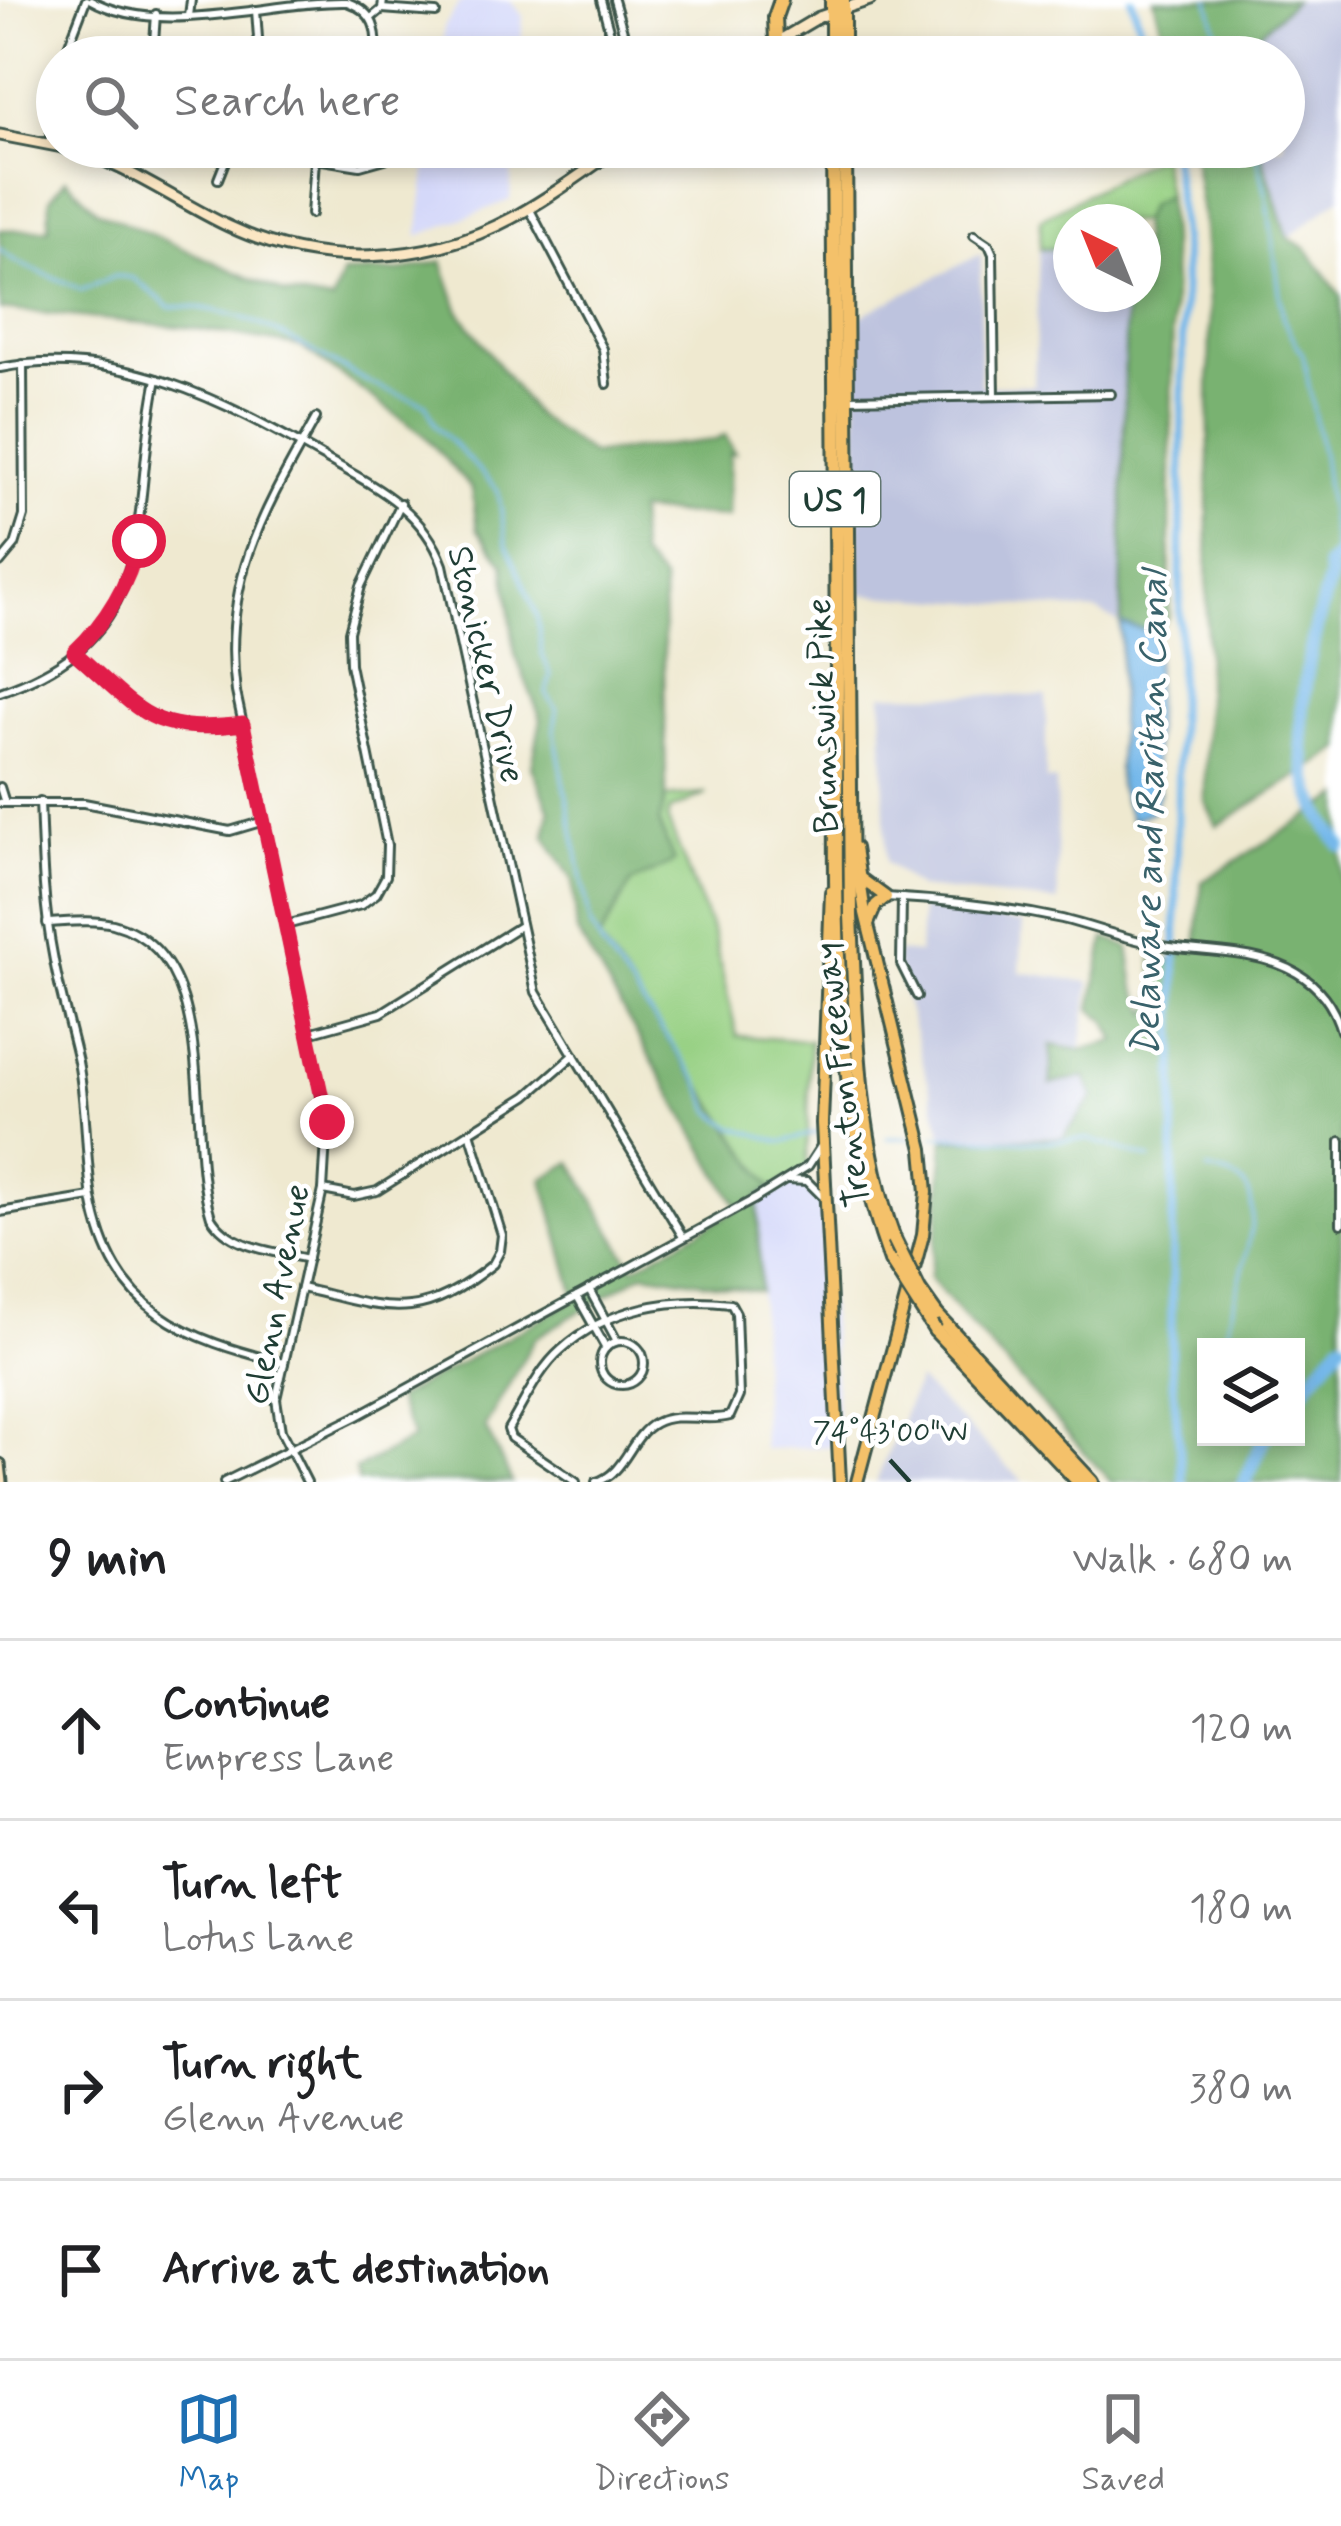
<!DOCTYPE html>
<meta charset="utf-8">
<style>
:root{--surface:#fff;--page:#f2f2f2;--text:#202124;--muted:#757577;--line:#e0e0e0;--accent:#1f6fb2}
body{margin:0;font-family:Mynerve,sans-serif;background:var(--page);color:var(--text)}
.controls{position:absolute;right:36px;bottom:36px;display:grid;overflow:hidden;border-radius:0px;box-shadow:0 6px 18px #0003}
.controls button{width:108px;height:108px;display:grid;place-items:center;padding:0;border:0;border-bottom:3px solid var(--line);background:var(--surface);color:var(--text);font:60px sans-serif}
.compass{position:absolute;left:1053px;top:204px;width:108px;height:108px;border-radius:50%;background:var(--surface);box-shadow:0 6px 18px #0003;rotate:317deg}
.stop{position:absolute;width:36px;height:36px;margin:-27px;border:9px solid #e11d48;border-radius:50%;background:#fff}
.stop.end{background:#e11d48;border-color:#fff;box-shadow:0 3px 12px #0008}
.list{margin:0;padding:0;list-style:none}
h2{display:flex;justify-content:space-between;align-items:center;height:156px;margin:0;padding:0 48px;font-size:51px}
h2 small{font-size:39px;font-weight:400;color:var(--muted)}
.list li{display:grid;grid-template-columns:78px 1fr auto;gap:36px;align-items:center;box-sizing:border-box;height:180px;padding:0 48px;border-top:3px solid var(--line)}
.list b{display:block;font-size:45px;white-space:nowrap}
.list p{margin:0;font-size:39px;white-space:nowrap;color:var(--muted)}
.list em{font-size:39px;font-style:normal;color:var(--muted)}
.icon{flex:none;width:66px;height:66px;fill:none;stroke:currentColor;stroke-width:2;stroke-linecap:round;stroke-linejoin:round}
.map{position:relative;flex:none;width:1341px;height:1482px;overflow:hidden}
.search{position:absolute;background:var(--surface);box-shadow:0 6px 18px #0003;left:36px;right:36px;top:36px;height:132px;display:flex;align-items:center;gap:30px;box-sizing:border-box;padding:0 42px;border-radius:66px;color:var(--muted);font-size:45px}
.sheet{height:876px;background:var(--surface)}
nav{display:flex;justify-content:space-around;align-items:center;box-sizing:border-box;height:168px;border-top:3px solid var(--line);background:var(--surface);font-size:33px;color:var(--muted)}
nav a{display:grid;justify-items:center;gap:6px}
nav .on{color:var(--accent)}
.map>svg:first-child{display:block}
.built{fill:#d4d8f9}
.industrial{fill:#bdc3de}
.green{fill:#97d083;stroke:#5b865c;stroke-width:3}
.forest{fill:#79b271;stroke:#4c7852;stroke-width:3;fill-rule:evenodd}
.water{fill:#75b8ea;stroke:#4a7a8f;stroke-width:3}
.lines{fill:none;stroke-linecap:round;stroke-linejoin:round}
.stream{stroke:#75b8ea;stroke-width:3}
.canal{stroke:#75b8ea;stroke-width:8}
.river{stroke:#75b8ea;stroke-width:14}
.street-casing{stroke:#3e574b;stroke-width:12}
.secondary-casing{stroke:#3e574b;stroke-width:15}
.primary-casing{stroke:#3e574b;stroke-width:16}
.highway-casing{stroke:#3e574b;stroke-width:18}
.street{stroke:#fff;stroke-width:6}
.secondary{stroke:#fbe6c3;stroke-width:9}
.primary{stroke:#f4c16a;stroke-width:10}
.highway{stroke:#f4c16a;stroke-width:12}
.highway-bridge-casing{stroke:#3e574b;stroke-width:18;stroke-linecap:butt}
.highway-bridge{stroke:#f4c16a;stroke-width:12}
.route{stroke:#e11d48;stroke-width:15}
.ticks{fill:none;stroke:#1f3d34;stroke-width:4.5}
.labels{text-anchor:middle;stroke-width:9;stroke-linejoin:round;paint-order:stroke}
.shield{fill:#fff;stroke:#627771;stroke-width:3}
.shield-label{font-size:33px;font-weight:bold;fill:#1f3d34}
.street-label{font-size:36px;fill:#1f3d34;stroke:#fff}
.water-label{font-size:39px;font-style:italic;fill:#39626b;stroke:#fff}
.ticks-label{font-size:30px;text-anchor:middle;fill:#1f3d34;stroke:#fff;stroke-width:9;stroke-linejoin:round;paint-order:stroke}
</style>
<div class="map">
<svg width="1341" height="1482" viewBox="0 0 1341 1482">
<rect width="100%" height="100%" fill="#fff"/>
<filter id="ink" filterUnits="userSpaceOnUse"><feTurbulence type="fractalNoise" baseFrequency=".00833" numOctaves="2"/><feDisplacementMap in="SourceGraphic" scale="24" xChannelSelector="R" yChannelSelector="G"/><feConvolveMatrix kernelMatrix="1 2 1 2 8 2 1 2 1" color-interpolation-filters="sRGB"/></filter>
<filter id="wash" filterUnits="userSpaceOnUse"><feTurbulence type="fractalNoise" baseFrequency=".004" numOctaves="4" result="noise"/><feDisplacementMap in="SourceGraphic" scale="48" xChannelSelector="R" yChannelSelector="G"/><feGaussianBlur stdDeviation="2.7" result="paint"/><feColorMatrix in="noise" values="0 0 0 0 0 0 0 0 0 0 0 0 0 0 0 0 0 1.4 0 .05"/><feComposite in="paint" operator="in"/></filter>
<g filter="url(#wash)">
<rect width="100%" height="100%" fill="#efe9d0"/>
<g class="built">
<path d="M 465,0 L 510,0 L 523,16 L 520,57 L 441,57 L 444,27 L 459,3 Z"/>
<path d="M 429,147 L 513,147 L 510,200 L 418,236 Z"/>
<path d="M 800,1179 L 821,1195 L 840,1446 L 763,1449 L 758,1197 L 785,1181 Z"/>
</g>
<g class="industrial">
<path d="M 1294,0 L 1341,0 L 1341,197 L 1288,238 L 1259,147 L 1284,147 L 1284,57 L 1242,57 L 1242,50 Z"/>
<path d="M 1071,248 L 1071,294 L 1126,294 L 1121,624 L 1097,611 L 859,594 L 856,318 L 981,254 L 980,386 L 1034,385 L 1039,249 Z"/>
<path d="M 882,694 L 1046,696 L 1046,780 L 1056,781 L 1058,902 L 918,888 L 886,862 Z"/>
<path d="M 921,908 L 1023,924 L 1020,972 L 1090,982 L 1081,1050 L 1052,1045 L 1086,1077 L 1094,1096 L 1064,1138 L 944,1140 L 897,967 L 897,952 L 919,954 Z"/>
<path d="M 918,1380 L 1024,1482 L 876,1482 Z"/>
</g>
<g class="green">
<path d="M 1160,154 L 1167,195 L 1149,205 L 1141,222 L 1071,222 L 1071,248 L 1040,249 L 1041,219 Z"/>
<path d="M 707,794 L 670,810 L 667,819 L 713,934 L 737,1036 L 810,1041 L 807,1171 L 772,1188 L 599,940 C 625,894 652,848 666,797 Z"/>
</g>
<g class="forest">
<path d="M 1154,0 L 1294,0 L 1242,50 L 1242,57 L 1170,57 Z"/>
<path d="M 1192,147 L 1259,147 L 1288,238 L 1307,249 L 1341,296 L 1341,749 L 1217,826 L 1205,801 L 1210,317 L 1204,227 Z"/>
<path d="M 66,179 L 96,210 L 286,294 L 332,302 L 343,273 L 402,271 L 442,261 L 459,311 L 535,415 L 591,454 L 716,440 L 725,435 L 735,453 L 730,453 L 728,517 L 638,511 L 640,556 L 663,581 L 666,797 L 659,822 L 674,862 L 631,883 L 599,940 L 772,1188 L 758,1197 L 760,1291 L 644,1273 L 535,1338 L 485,1427 L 512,1482 L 358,1482 L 355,1470 L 413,1438 L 396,1399 L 576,1299 L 543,1179 L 572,1162 L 633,1268 L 739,1209 L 577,932 L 573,881 L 545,836 L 550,811 L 532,766 L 541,719 L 515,654 L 504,564 L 477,529 L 472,489 L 423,434 L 300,346 L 192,328 L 0,309 L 0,230 L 49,229 L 50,199 Z"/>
<path d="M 1167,195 L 1173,284 L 1169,617 L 1156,632 L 1121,624 L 1126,294 L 1143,294 L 1141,222 L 1149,205 Z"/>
<path d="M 1341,796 L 1341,1482 L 1111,1482 L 929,1278 L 938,1225 L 944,1140 L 1063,1138 L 1094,1097 L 1085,1077 L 1051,1084 L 1051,1045 L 1081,1050 L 1116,1041 L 1106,1020 L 1091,1009 L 1105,938 L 1129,947 L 1135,987 L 1149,1014 L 1156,986 L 1152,959 L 1166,963 L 1200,943 L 1197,940 L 1202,882 ZM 1206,1347 L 1296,1347 L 1296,1437 L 1206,1437 Z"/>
</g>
<path class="water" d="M 1121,624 L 1156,632 L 1154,765 L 1160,792 L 1152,812 L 1131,820 L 1118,785 Z"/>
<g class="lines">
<g class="stream">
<path d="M 1209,0 L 1218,37 L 1230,57"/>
<path d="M 1255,147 L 1267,198 L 1283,319 L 1303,355 L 1323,460 L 1335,558"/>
<path d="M 0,249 C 23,271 54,274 81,290 L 115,276 L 133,278 L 170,307 C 246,303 307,350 372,384 C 389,392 408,398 426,404 L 436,426 L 498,490 L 506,543 L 537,616 L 542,654 L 551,675 L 546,693 L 557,710 L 554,730 L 591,926 L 603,948 L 698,1080 L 712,1112 L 731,1126 L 781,1142 L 819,1132"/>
<path d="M 935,1136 L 1040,1142 L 1088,1139 L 1150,1159"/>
<path d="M 887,1138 L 911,1138"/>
<path d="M 1208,1170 C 1220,1173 1233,1175 1243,1184 C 1271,1212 1225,1309 1225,1347"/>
<path d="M 1255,1437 L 1261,1442"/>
</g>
<g class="canal">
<path d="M 1132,0 L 1149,57"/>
<path d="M 1172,147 L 1184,257 L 1171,1364 L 1183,1482"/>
</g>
<g class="river">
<path d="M 1341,552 L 1328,565 L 1330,577 C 1305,664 1277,769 1341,845"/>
<path d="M 1296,1398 L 1341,1343"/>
<path d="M 1245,1482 L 1265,1437"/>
</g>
</g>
</g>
<g filter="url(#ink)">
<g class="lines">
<defs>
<g id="street">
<path d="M 91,0 C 159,39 273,0 347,2 C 375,12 378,30 376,57"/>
<path d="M 601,0 L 612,41 L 623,57"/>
<path d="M 614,0 L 624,35 L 639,57"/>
<path d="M 382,9 L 436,13"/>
<path d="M 189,16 L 191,0"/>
<path d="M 371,18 L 382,9 L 383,0"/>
<path d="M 64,57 L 86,0"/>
<path d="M 153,57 L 156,14"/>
<path d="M 248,57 L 258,38 L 256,10"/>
<path d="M 49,144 L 57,91"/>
<path d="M 240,147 L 360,166 L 385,159 L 397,147"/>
<path d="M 218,179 L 226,159 L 237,147"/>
<path d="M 529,208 L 603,349 L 607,384"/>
<path d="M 311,214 L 316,147"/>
<path d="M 974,235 L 989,245 L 993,254 L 995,396"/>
<path d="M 0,368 C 119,345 224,401 323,457 C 374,486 422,508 443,565 L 536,992 L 683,1237"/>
<path d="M 849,399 L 1111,394"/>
<path d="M 0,563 L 15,545 L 24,516 L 23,364"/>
<path d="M 74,653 C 137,707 153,738 243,724"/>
<path d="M 0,692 C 167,635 128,515 157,379"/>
<path d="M 0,787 L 5,803"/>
<path d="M 40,801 C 42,853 43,904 53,955 C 59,991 70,1026 78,1062 C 87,1107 85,1153 92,1198 C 112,1311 185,1339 284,1363"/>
<path d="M 0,803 L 84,803 L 230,831 L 264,821"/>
<path d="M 886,897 C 944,900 1006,907 1062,919 C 1098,928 1133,942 1170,947 C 1212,953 1259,951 1297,973 C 1319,986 1334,1007 1341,1031"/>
<path d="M 902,898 L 901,964 L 917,996"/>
<path d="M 47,923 C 69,922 91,919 113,924 C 225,954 184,1132 211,1217 C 230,1249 275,1251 308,1259"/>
<path d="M 286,925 L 361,905 L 376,894 L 386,876 L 387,845 L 350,664 L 349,632 L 361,586 L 401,503"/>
<path d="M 309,1033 L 381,1013 L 520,926"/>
<path d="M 1341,1141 L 1341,1224"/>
<path d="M 788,1180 L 807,1181 L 822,1196"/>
<path d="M 323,1190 L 354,1196 L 377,1191 L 527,1096 L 574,1055"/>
<path d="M 0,1212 L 91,1197"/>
<path d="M 301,1288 C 388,1308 416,1326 493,1264 L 500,1251 L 502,1235 L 470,1132"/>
<path d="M 589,1289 L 617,1341"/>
<path d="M 577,1296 L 606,1348"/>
<circle cx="622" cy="1363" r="22"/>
<path d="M 224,1482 L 355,1417 L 755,1199 L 808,1166 L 821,1146"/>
<path d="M 307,1482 L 281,1431 L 276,1399 L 323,1190 L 327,1122 L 236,692 C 221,581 264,511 316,418"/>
<path d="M 576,1482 L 511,1438 L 508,1429 C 524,1403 538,1370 561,1350 C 608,1307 672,1297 731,1304 L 736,1313 L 739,1396 L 730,1416 C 706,1423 678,1411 655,1423 C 630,1436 625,1475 596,1482"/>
</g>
<g id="secondary">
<path d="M 751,57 L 819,17 L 870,0"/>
<path d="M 0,135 L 57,146"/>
<path d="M 61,147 C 121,160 173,200 228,226 C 317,269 425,265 512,218 C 550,198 585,171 620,147"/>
<path d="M 0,1464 L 2,1482"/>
</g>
<g id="primary">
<path d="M 855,848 L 865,913 L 923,1149 L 927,1192 L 923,1235 L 857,1482"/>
<path d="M 860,878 L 886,897 L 876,905 L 868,924"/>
<path d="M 831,892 L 822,1123 L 840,1482"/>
</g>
<g id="highway">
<path d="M 832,0 L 832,57"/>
<path d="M 843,0 L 843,57"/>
<path d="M 776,40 L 775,17 L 781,0"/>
<path d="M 833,147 C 834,320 837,493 837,666 C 837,862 823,1074 891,1261"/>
<path d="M 845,147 L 851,916 C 856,1022 857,1138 894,1239"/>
<path d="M 936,1314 L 1092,1482"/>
<path d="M 935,1330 L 1079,1482"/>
</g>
</defs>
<use href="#street" class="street-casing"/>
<use href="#secondary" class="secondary-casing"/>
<use href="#primary" class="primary-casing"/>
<use href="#highway" class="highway-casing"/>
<use href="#street" class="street"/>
<use href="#secondary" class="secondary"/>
<use href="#primary" class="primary"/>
<use href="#highway" class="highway"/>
<defs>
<g id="highway-bridge">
<path d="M 894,1239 L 919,1290 L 936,1314"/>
<path d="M 891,1261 L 935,1330"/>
</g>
</defs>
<use href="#highway-bridge" class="highway-bridge-casing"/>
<use href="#highway-bridge" class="highway-bridge"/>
</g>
</g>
<g class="lines" filter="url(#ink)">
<path class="route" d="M 139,541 C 128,586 107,621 74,652 C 140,710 149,736 243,724 L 327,1122"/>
</g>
<path class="ticks" d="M 890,1460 L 910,1482"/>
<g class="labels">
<rect class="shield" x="790" y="472" width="90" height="54" rx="9"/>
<g class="shield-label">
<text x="835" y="511">US 1</text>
</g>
<g class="street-label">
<text transform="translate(488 664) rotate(77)" y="13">Stonicker Drive</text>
<text transform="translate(821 716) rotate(-92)" y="13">Brunswick Pike</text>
<text transform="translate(840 1075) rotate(-97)" y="13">Trenton Freeway</text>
<text transform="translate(275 1294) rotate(-79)" y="13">Glenn Avenue</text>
</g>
<g class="water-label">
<text transform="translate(1148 814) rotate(-89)" y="14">Delaware and Raritan Canal</text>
</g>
</g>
<g class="ticks-label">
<text x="890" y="1441">74°43'00"W</text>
</g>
</svg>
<div class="controls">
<button><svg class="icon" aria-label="layers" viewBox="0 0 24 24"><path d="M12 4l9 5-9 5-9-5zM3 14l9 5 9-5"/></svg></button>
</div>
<svg class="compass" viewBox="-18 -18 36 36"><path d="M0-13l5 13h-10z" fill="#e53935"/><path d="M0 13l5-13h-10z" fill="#757577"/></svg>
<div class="stop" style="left:139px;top:541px"></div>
<div class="stop end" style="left:327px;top:1122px"></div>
<div class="search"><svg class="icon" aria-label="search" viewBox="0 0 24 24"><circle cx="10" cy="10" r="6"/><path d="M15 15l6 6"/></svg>Search here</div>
</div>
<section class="sheet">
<h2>9 min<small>Walk · 680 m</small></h2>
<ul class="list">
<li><svg class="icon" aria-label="ahead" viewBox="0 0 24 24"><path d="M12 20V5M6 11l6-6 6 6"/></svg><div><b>Continue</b><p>Empress Lane</p></div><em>120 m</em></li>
<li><svg class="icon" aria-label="left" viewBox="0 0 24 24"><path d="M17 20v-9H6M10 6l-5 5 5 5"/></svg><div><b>Turn left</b><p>Lotus Lane</p></div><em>180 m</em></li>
<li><svg class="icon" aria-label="right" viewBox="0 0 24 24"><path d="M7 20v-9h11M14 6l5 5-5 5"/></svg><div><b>Turn right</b><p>Glenn Avenue</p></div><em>380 m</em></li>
<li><svg class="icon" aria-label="arrive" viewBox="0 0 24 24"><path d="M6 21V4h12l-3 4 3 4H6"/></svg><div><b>Arrive at destination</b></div></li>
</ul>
</section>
<nav>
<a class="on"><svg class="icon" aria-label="map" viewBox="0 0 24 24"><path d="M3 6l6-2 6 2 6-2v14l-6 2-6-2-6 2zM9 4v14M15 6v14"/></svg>Map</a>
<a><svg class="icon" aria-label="directions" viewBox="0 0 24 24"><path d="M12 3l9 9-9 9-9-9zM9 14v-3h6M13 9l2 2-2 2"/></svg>Directions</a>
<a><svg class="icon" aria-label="saved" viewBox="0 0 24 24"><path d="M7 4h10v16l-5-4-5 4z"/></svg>Saved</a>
</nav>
